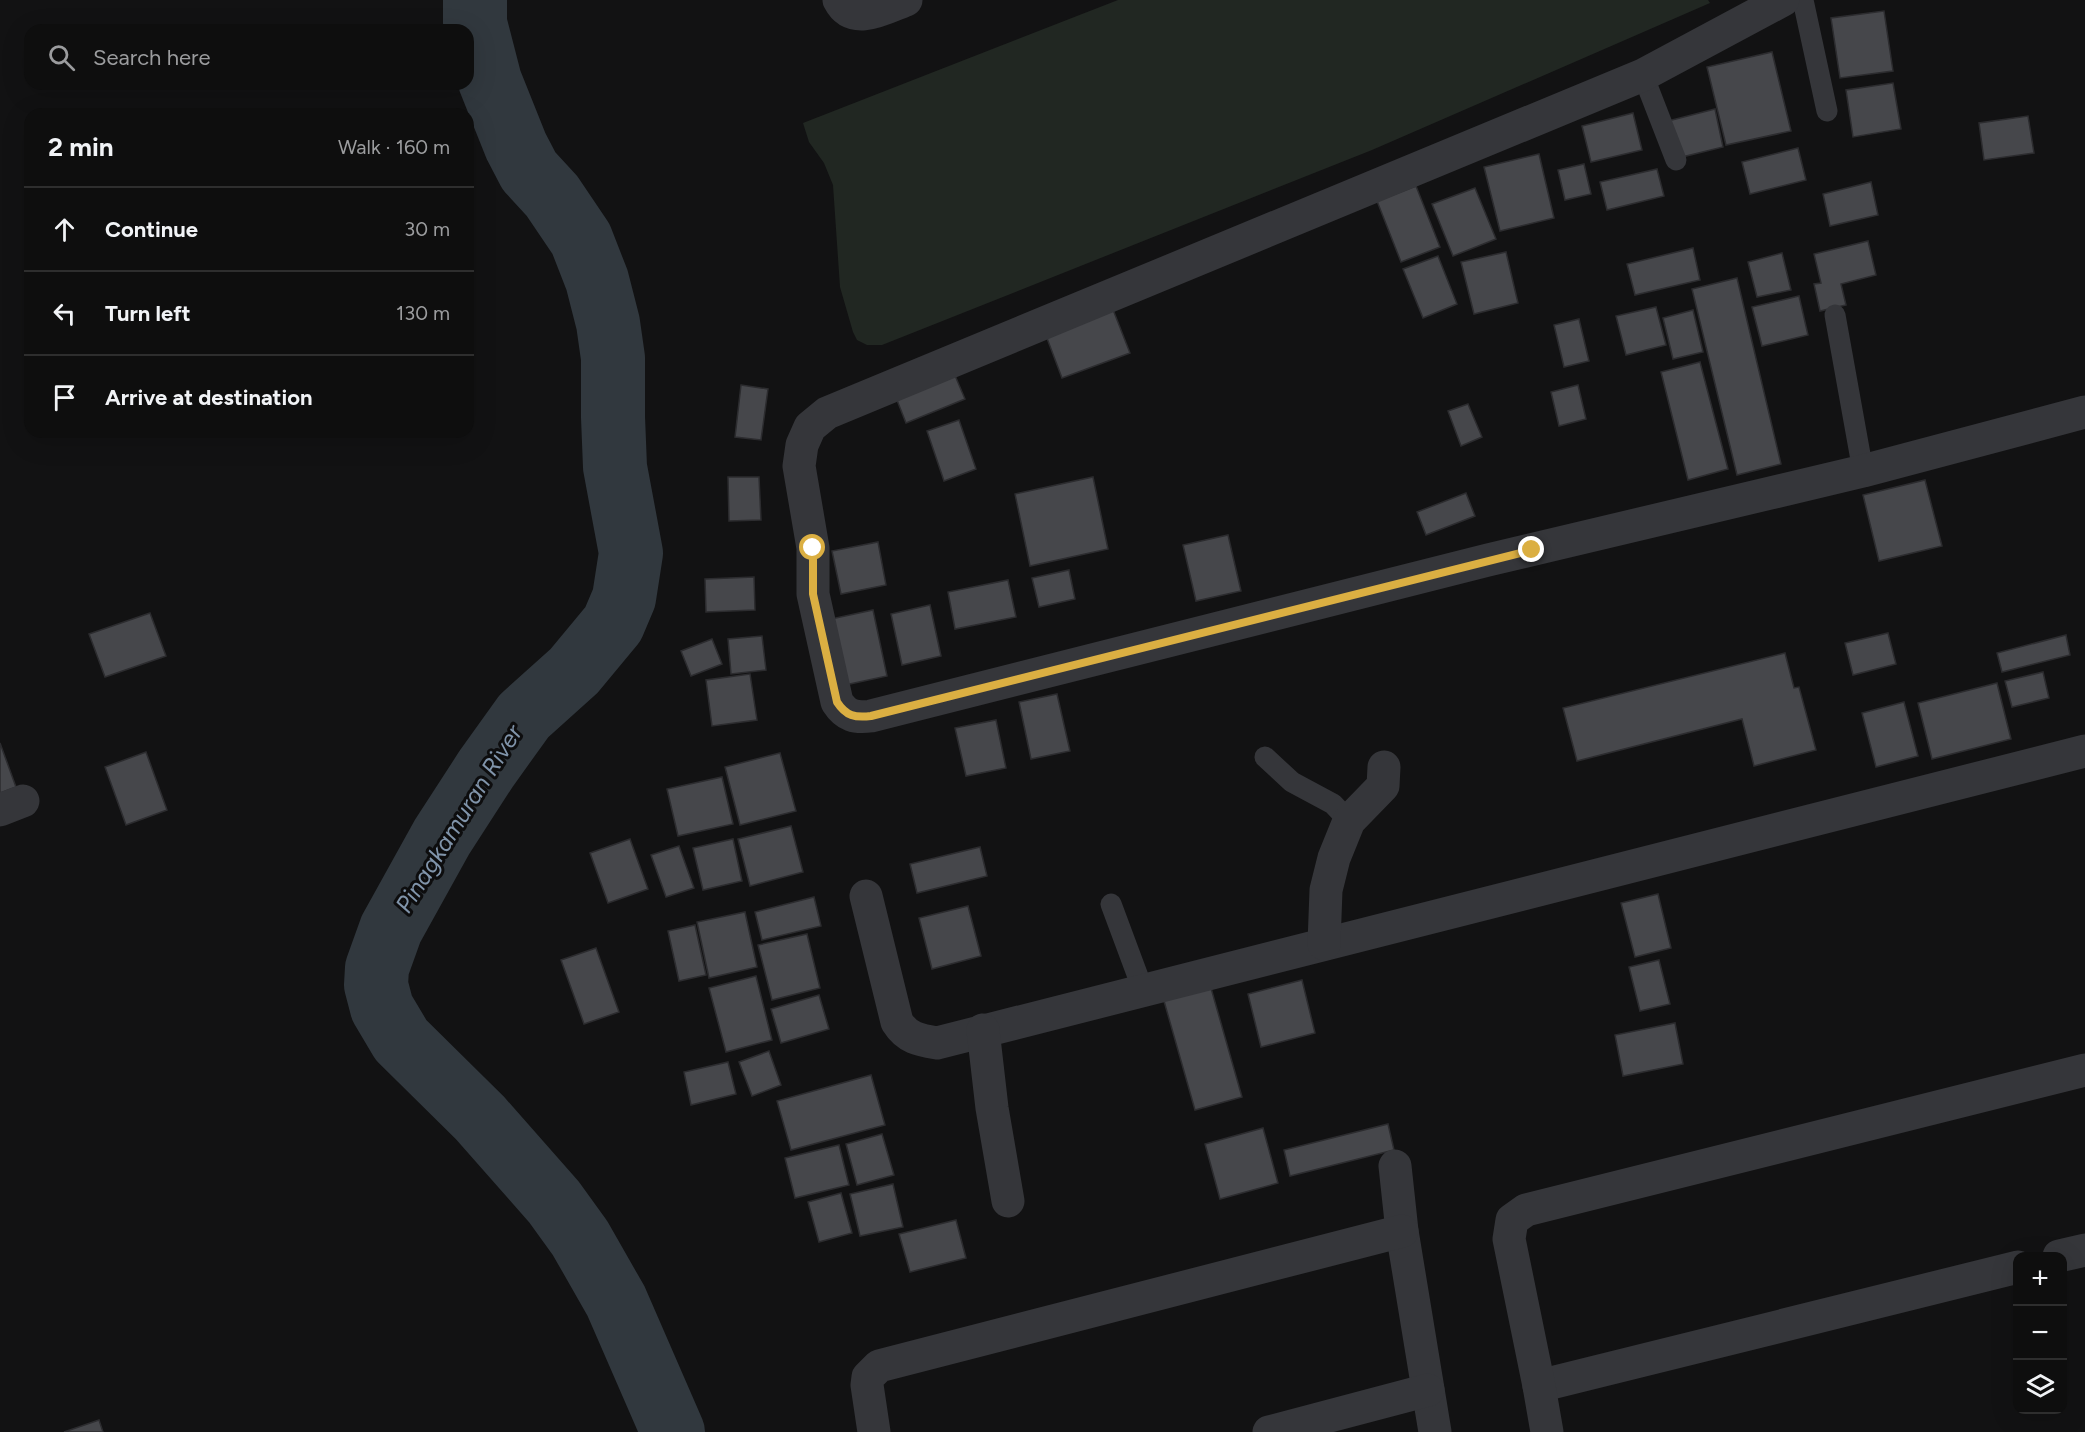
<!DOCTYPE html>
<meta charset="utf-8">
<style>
:root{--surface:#0e0e0e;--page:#1c1c1c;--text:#f1f3f6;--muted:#9b9c9e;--line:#2e2e2e}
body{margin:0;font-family:Figtree,sans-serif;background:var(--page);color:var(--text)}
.controls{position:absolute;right:18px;bottom:18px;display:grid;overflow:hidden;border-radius:12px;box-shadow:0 6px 24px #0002}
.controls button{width:54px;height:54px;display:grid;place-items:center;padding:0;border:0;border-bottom:2px solid var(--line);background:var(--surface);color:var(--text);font:30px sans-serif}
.stop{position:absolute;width:18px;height:18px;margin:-14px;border:4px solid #dbaf42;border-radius:50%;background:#fff}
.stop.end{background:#dbaf42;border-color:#fff;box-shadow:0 2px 6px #0008}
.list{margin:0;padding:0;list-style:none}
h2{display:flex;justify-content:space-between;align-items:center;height:78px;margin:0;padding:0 24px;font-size:26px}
h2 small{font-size:20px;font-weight:400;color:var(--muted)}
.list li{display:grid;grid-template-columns:39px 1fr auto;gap:18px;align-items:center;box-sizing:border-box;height:84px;padding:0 24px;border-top:2px solid var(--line)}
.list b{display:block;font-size:22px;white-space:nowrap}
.list em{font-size:20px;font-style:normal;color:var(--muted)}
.icon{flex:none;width:33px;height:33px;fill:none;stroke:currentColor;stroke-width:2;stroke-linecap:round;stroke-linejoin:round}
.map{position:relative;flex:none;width:2085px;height:1432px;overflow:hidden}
.search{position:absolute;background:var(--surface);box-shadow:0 6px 24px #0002;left:24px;top:24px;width:450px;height:66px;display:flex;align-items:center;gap:15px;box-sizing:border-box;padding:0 21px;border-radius:18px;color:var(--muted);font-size:22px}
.panel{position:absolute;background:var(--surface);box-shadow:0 6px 24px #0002;left:24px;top:108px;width:450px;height:330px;border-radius:18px}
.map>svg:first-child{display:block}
.green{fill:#212722}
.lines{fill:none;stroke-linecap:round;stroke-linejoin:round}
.river{stroke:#31383e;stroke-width:64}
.building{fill:#46474b;stroke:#2c2c2f;stroke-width:1.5}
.lane{stroke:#35363a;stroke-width:21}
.street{stroke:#35363a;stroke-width:33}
.route{stroke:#dbaf42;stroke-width:8}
.labels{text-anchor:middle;stroke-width:6;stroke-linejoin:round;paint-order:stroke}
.water-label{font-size:24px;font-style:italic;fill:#8094aa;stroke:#0d0d0e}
</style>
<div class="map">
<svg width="2085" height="1432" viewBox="0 0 2085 1432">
<rect width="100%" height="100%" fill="#121213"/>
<path class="green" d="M 1118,0 L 1708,0 L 1710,3 L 1372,150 L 882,345 L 867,345 L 857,340 L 853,332 L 840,287 L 833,185 L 824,163 L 809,142 L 803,123 Z"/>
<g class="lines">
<path class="river" d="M 475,0 L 475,23 L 490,81 L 516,146 L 529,171 L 552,196 L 581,239 L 597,280 L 608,323 L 613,358 L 613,417 L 615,467 L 631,553 L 624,598 L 613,624 L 574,671 L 524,716 L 486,769 L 442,837 L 391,929 L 377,968 L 376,985 L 382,1008 L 401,1040 L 480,1118 L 554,1202 L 580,1238 L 616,1301 L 673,1432"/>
</g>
<g class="building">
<path d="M 1884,11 L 1893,71 L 1840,78 L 1831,18 Z"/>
<path d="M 1772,52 L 1791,131 L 1726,145 L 1707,67 Z"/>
<path d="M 1893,83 L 1901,129 L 1853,137 L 1846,90 Z"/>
<path d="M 1715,109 L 1723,147 L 1678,158 L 1668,121 Z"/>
<path d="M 1633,113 L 1642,150 L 1591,162 L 1582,126 Z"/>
<path d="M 2028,116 L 2034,153 L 1984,160 L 1979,123 Z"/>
<path d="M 1798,148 L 1806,180 L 1750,194 L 1742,162 Z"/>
<path d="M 1539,154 L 1554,218 L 1500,231 L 1484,167 Z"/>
<path d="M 1584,164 L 1591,194 L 1565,200 L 1558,170 Z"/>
<path d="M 1657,169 L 1664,196 L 1607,210 L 1600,182 Z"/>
<path d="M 1871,182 L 1878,215 L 1830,226 L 1823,194 Z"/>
<path d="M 1416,186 L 1440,247 L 1401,262 L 1377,201 Z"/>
<path d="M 1475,188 L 1496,239 L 1453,256 L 1432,204 Z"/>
<path d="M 1868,241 L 1876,275 L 1841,284 L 1846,305 L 1820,311 L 1814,284 L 1821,283 L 1814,254 Z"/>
<path d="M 1693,248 L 1700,280 L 1635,295 L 1627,264 Z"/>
<path d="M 1506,252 L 1518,303 L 1474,314 L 1461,262 Z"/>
<path d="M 1782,253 L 1791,290 L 1757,297 L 1748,262 Z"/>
<path d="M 1438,256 L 1457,304 L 1423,318 L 1403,269 Z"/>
<path d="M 1737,278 L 1781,464 L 1737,475 L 1692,289 Z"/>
<path d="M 1799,296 L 1808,335 L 1762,346 L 1752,307 Z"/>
<path d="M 1112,307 L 1130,353 L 1062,378 L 1045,333 Z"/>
<path d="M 1656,307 L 1666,345 L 1626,355 L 1616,316 Z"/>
<path d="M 1693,310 L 1703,352 L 1673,359 L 1663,318 Z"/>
<path d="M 1579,319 L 1589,361 L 1564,367 L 1554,325 Z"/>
<path d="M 1700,362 L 1728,469 L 1688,480 L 1661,372 Z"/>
<path d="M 951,366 L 965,399 L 906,423 L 893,390 Z"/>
<path d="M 741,385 L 768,389 L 761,440 L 735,437 Z"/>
<path d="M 1578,385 L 1586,419 L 1559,426 L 1551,392 Z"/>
<path d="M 1468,404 L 1482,437 L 1461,446 L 1448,411 Z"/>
<path d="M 959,420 L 976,469 L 944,481 L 927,431 Z"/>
<path d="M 728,477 L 759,477 L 761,520 L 729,521 Z"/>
<path d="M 1093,477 L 1108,549 L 1030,566 L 1015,494 Z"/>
<path d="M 1925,480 L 1942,546 L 1879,561 L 1863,495 Z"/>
<path d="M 1466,493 L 1475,516 L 1426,535 L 1417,512 Z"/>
<path d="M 1228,535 L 1241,591 L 1196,601 L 1183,545 Z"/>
<path d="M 878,542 L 886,585 L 841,594 L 832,551 Z"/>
<path d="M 1069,570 L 1075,599 L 1039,607 L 1032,578 Z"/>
<path d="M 754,577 L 755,610 L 706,612 L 705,579 Z"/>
<path d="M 1008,580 L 1016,617 L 955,629 L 948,592 Z"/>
<path d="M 930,605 L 941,656 L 902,665 L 891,614 Z"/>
<path d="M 873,610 L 887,676 L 845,685 L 831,619 Z"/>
<path d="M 150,613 L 166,656 L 105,677 L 89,634 Z"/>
<path d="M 1888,633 L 1896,664 L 1853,675 L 1845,643 Z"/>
<path d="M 2066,635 L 2070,655 L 2002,672 L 1997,653 Z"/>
<path d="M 762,636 L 766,670 L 731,674 L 728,639 Z"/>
<path d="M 712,639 L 722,664 L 691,676 L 681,651 Z"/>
<path d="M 1785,653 L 1794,688 L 1799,687 L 1816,750 L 1754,766 L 1742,719 L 1577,761 L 1563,708 Z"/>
<path d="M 2043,672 L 2049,698 L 2012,707 L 2005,681 Z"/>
<path d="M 750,674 L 757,720 L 712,726 L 706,680 Z"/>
<path d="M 1997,683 L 2011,739 L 1932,759 L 1918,703 Z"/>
<path d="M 1057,694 L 1070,751 L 1031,759 L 1019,702 Z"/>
<path d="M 1904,702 L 1918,756 L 1876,767 L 1862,713 Z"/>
<path d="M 996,720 L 1006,768 L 966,776 L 955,728 Z"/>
<path d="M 0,743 L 16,787 L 0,793 Z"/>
<path d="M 146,752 L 167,810 L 126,825 L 105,767 Z"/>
<path d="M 780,753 L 796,811 L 740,825 L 725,767 Z"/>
<path d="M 722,777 L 733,824 L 678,836 L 667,789 Z"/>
<path d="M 791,826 L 803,872 L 750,886 L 738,839 Z"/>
<path d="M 630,839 L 648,889 L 608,903 L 590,853 Z"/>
<path d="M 733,839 L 742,881 L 703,890 L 693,848 Z"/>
<path d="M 679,846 L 694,888 L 666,897 L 651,855 Z"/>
<path d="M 980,847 L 987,876 L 917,893 L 910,864 Z"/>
<path d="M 1658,894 L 1671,948 L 1635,957 L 1621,903 Z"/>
<path d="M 814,897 L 821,926 L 762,940 L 755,912 Z"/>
<path d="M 968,906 L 981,956 L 932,969 L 919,918 Z"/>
<path d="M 745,912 L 757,967 L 709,978 L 697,922 Z"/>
<path d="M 695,925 L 706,975 L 679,981 L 668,931 Z"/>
<path d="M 807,934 L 820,988 L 772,1000 L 758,945 Z"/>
<path d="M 596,948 L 619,1012 L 584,1024 L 561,960 Z"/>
<path d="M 1659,960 L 1670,1004 L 1640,1011 L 1629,967 Z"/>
<path d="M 756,976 L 772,1040 L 726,1052 L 709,988 Z"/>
<path d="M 1302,980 L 1315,1033 L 1261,1047 L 1248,994 Z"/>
<path d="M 1209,981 L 1242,1097 L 1195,1110 L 1162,994 Z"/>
<path d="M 819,995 L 829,1029 L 781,1043 L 771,1009 Z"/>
<path d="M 1675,1023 L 1683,1064 L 1623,1076 L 1615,1035 Z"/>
<path d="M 769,1051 L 781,1085 L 752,1096 L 739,1062 Z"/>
<path d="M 728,1062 L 736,1094 L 691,1105 L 684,1072 Z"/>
<path d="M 871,1075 L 885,1125 L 791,1150 L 777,1101 Z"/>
<path d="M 1388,1124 L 1394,1150 L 1290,1176 L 1284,1150 Z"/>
<path d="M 1263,1128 L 1278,1183 L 1220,1199 L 1205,1144 Z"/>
<path d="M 882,1134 L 894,1175 L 857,1185 L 846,1144 Z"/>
<path d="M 839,1145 L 849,1185 L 795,1198 L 785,1158 Z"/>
<path d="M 893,1184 L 903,1227 L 860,1236 L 850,1194 Z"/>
<path d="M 841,1193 L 852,1233 L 819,1242 L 808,1202 Z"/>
<path d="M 956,1220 L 966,1258 L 910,1272 L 899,1234 Z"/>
<path d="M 99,1420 L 103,1432 L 64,1432 Z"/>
</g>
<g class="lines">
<g class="lane">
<path d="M 1803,0 L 1827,111"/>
<path d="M 1643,75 L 1676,160"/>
<path d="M 1835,315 L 1863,471"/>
<path d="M 1265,757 L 1292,782 L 1333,804 L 1349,821"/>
<path d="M 1111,904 L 1143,990"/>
</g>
<g class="street">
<path d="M 839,0 C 853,27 885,8 906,0"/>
<path d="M 1783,0 L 1643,75 L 827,413 L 810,427 L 802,445 L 799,466 L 813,548 L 813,594 L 837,702 C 846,716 855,718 871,716 L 1488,560 L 1863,471 L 2085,412"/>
<path d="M 0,810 L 23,801"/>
<path d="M 866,896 L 897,1022 C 907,1038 919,1040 937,1043 L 2085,751"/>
<path d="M 1324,944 L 1326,890 L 1334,858 L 1349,821 L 1383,786 L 1384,767"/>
<path d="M 983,1030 L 992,1108 L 1008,1201"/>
<path d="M 1395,1166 L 1402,1231 L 1435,1432"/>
<path d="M 2059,1256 L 2085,1250"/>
<path d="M 1539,1386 L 2018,1267"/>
<path d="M 874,1432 L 867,1385 L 868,1377 L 879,1366 L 1402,1231"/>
<path d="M 1269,1432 L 1428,1390"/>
<path d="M 1547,1432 L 1539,1386 L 1509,1239 L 1512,1220 L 1526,1210 L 2085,1070"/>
</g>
</g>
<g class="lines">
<path class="route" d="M 813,548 L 813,594 L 837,702 C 846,716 855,718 871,716 L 1532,550"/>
</g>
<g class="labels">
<g class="water-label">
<text transform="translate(459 819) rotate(-58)" y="8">Pinagkamuran River</text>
</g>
</g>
</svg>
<div class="controls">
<button>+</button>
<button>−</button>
<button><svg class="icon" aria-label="layers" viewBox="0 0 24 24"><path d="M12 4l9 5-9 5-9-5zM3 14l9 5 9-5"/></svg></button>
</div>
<div class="stop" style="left:813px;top:548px"></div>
<div class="stop end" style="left:1532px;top:550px"></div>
<div class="search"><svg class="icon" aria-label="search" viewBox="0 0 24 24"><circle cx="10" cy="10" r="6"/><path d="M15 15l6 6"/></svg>Search here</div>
<section class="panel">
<h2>2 min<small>Walk · 160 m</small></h2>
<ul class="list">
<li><svg class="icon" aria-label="ahead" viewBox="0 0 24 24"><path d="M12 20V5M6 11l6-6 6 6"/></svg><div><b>Continue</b></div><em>30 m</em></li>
<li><svg class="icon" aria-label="left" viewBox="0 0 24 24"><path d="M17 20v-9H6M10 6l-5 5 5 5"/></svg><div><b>Turn left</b></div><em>130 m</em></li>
<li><svg class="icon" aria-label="arrive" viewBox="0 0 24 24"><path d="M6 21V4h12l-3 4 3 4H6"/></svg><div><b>Arrive at destination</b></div></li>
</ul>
</section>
</div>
